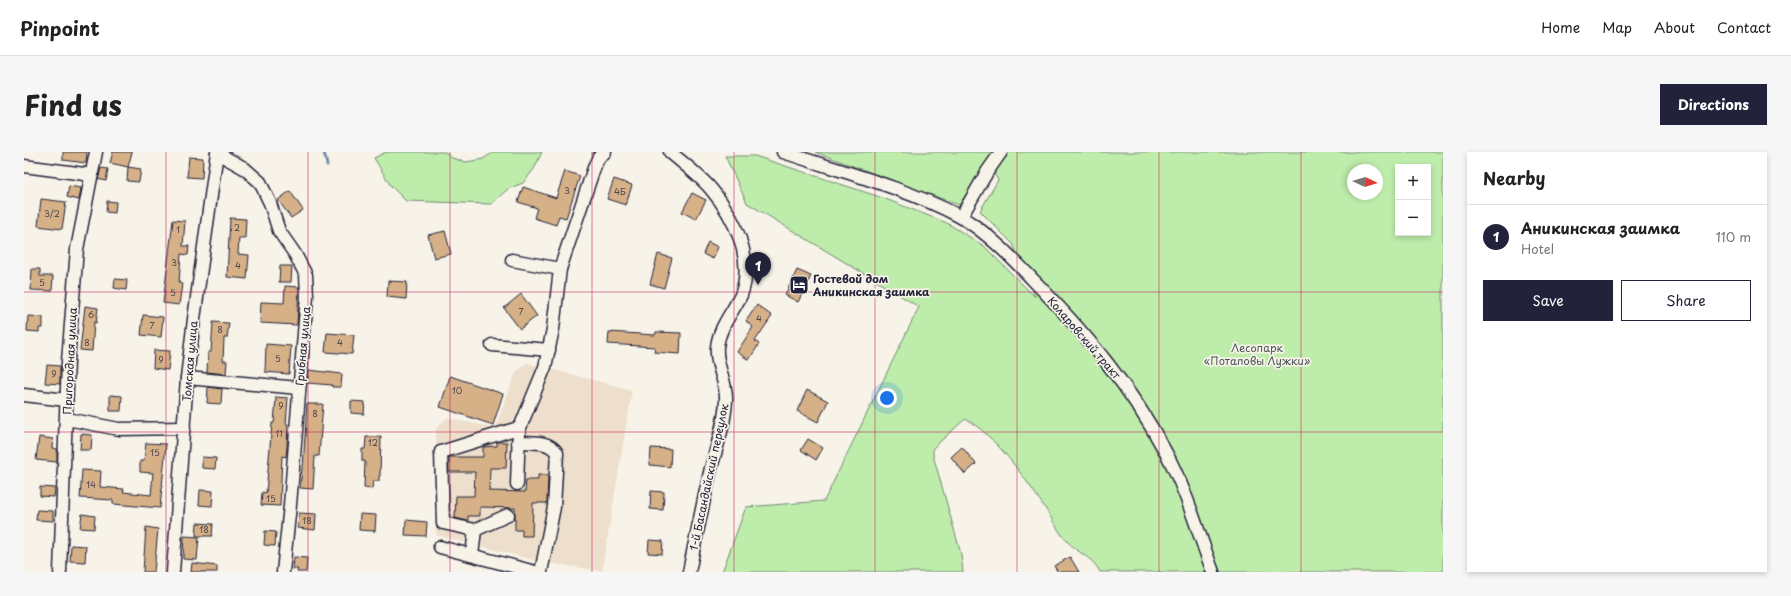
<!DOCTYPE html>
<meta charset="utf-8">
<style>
:root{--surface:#fff;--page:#f6f6f6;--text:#222;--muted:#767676;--line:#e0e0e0;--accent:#22223b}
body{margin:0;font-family:"Playpen Sans",sans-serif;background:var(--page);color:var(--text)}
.controls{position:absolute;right:12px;top:12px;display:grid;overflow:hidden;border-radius:0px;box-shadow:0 2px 6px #0003}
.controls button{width:36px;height:36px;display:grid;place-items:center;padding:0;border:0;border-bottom:1px solid var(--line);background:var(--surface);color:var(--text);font:20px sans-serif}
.compass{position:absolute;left:1323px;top:12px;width:36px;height:36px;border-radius:50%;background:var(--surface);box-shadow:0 2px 6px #0003;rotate:94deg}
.you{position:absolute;left:863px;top:246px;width:14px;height:14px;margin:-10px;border:3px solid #fff;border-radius:50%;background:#1a73e8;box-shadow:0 0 0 6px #1a73e833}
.badge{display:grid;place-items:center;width:26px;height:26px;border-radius:50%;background:var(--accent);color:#fff;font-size:13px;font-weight:700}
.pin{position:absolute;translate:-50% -33px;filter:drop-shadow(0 1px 2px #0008)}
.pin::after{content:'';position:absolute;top:21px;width:14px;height:12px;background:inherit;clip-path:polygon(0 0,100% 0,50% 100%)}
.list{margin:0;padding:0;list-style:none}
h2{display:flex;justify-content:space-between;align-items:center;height:52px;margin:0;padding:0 16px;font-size:17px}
h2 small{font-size:13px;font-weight:400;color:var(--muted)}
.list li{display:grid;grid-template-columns:26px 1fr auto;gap:12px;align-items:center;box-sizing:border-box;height:64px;padding:0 16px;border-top:1px solid var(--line)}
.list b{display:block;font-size:15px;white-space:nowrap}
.list p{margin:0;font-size:13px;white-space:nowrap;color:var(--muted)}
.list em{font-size:13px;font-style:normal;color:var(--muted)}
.actions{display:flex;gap:8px;padding:12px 16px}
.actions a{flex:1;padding:9px 0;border:1px solid var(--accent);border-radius:0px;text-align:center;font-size:14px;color:var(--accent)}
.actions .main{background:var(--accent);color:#fff}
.map{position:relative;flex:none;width:1419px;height:420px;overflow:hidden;border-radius:0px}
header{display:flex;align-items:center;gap:24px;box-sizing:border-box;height:56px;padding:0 20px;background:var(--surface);border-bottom:1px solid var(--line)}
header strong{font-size:19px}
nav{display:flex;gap:22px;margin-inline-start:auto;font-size:14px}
.intro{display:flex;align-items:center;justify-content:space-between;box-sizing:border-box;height:96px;padding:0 24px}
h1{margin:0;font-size:28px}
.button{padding:10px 18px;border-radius:0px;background:var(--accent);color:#fff;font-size:14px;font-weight:700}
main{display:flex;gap:24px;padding:0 24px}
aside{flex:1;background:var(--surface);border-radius:0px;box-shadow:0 2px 6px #0003}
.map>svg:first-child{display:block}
.built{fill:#eddfcb}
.green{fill:#beedab;stroke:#708873;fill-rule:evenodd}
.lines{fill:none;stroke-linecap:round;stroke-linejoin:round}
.stream{stroke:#778dac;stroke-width:3}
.building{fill:#d6b188;stroke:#22223b}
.minor-casing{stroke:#22223b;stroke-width:15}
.minor{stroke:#f7f3e8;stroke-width:12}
.grid{fill:none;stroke:#c2185b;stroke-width:1;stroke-opacity:0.55}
.labels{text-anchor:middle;stroke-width:3.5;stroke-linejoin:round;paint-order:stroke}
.number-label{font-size:9px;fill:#4f464e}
.poi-label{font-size:11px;font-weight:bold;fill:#22223b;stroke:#f7f3e8;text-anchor:start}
.street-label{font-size:11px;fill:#22223b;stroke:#f7f3e8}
.park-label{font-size:11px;fill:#495557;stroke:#f7f3e8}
</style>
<header>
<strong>Pinpoint</strong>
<nav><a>Home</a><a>Map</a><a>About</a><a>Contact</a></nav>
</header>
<div class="intro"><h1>Find us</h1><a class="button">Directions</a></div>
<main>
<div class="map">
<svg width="1419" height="420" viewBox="0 0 1419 420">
<rect width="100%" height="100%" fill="#f7f3e8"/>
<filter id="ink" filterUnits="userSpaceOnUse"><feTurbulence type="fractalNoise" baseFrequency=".025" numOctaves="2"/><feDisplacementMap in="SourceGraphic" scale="8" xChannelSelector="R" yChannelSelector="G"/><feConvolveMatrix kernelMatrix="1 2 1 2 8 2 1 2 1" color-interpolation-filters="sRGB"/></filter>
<g filter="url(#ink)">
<path class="built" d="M 503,211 L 608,238 L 578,419 L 518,410 L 412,383 L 412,277 L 423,266 L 471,276 L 492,220 Z"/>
<g class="green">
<path d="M 362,0 L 421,0 L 428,6 L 442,10 L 459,7 L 470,0 L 518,0 L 510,17 L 499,31 L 484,37 L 467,52 L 382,49 L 367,34 L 350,6 Z"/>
<path d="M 791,0 L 1419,0 L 1419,420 L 1076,420 C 1068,404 1054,402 1043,389 C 1034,380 1028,366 1021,356 C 1003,329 970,281 941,267 L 909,296 L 909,303 L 937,402 L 939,420 L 698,420 L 722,355 L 800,349 L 895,155 L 723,51 L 701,4 L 731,4 L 859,46 L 923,71 L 960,94 L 1011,145 L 989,92 L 956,59 L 974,28 L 963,11 L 935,53 ZM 1374,15 L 1404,15 L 1404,81 L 1374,81 ZM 1329,18 L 1353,18 L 1353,42 L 1329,42 Z"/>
</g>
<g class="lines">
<path class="stream" d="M 300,0 L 303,13"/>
</g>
<g class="building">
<path d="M 39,0 L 63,0 L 62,11 L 39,8 Z"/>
<path d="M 89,0 L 108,0 L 104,15 L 86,11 Z"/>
<path d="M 165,5 L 179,6 L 178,26 L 163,25 Z"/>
<path d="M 104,15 L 117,17 L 115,30 L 103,29 Z"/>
<path d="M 77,16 L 84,17 L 82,29 L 74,27 Z"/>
<path d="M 541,19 L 556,24 L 542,66 L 535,64 L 532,73 L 510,66 L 513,56 L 494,50 L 499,35 L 532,46 Z"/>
<path d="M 590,27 L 608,33 L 602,53 L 583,47 Z"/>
<path d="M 45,34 L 57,36 L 55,48 L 43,45 Z"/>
<path d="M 266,39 L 279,58 L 267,66 L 254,48 Z"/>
<path d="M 668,41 L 682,48 L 672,67 L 658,60 Z"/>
<path d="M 17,47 L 42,50 L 38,77 L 14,74 Z"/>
<path d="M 83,49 L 92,50 L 91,61 L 82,60 Z"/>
<path d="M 206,66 L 222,67 L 221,86 L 215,86 L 214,102 L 225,103 L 223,127 L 203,125 Z"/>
<path d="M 149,68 L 161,69 L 159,94 L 165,94 L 164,103 L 157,102 L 155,131 L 158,132 L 155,153 L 139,151 Z"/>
<path d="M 421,79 L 427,102 L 410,106 L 404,83 Z"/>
<path d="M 684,90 L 694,95 L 689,107 L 679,102 Z"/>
<path d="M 634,102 L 648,106 L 640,136 L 626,132 Z"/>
<path d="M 256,114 L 268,114 L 267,130 L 255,130 Z"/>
<path d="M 8,117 L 16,117 L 16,124 L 29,124 L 28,139 L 7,138 Z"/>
<path d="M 773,118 L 787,124 L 774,150 L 761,143 Z"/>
<path d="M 91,127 L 103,128 L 102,138 L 90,136 Z"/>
<path d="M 364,129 L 383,130 L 382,147 L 363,145 Z"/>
<path d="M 261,134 L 275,135 L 273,173 L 236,171 L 237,150 L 260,151 Z"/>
<path d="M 497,142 L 513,164 L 496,177 L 480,156 Z"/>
<path d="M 733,153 L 748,164 L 731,189 L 735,192 L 725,208 L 713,200 L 729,175 L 722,169 Z"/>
<path d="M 61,154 L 74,156 L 72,171 L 70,170 L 68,199 L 56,198 Z"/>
<path d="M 119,163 L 139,165 L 137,185 L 117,183 Z"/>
<path d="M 4,164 L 19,165 L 19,176 L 15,176 L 15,180 L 3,179 Z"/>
<path d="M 189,170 L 205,171 L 203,186 L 200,186 L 199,209 L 203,209 L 202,222 L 183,220 L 184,200 L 187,200 Z"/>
<path d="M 585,180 L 631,183 L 632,180 L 657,181 L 656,202 L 630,200 L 631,195 L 584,192 Z"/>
<path d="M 303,181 L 330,183 L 328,202 L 301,200 Z"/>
<path d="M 242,192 L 267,194 L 265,222 L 241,220 Z"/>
<path d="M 130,198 L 146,199 L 144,218 L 129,216 Z"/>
<path d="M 23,213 L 36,214 L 36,232 L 21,231 Z"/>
<path d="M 285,218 L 318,222 L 317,235 L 308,235 L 308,233 L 283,231 Z"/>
<path d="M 426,224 L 479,242 L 469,273 L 416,255 Z"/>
<path d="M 184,235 L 198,237 L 197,252 L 183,251 Z"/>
<path d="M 783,238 L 804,249 L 794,270 L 773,259 Z"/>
<path d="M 86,243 L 98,244 L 97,259 L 86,259 Z"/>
<path d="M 252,245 L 264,246 L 262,272 L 264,272 L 263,294 L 262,305 L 258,304 L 256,354 L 237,353 L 238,340 L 242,341 L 248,271 L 250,271 Z"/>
<path d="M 327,249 L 341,250 L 340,262 L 327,261 Z"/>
<path d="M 283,252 L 299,252 L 295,304 L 291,304 L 289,337 L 276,336 L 278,316 L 279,316 Z"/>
<path d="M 57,282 L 68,283 L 67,298 L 56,298 Z"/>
<path d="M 15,285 L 29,287 L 28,296 L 33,297 L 33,310 L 12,308 Z"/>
<path d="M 342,285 L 357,285 L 356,324 L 355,324 L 355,329 L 349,329 L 348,337 L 340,336 L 341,309 L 338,309 L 338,297 L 341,297 Z"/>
<path d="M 784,287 L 799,296 L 792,308 L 777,298 Z"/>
<path d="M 473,290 L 483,290 L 482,316 L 466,316 L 465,339 L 501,340 L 502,328 L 514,328 L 514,323 L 524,323 L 523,351 L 509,351 L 508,384 L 498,384 L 498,378 L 491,378 L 491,356 L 456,355 L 456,364 L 444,364 L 444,369 L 431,366 L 432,344 L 450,344 L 451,320 L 425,320 L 425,305 L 459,305 L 459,295 L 473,294 Z"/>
<path d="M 122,291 L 142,292 L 136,356 L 89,352 L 89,348 L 56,346 L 58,318 L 77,319 L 76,335 L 100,337 L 99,340 L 127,343 L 129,321 L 116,320 L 116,309 L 120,309 Z"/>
<path d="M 938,295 L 952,312 L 941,322 L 927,305 Z"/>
<path d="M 627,296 L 647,297 L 646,315 L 626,313 Z"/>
<path d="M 178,305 L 192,306 L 191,317 L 178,316 Z"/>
<path d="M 16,335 L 31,336 L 30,345 L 16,344 Z"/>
<path d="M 176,338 L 189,339 L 188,354 L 175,353 Z"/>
<path d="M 627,339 L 640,340 L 639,358 L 626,357 Z"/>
<path d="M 13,358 L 29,359 L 29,369 L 12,368 Z"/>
<path d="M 275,361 L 292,362 L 291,378 L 274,376 Z"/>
<path d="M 58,362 L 71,364 L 70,377 L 56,376 Z"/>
<path d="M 336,362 L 352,363 L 351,379 L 335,378 Z"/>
<path d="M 382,368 L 403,370 L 402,384 L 381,383 Z"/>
<path d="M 173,371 L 189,372 L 188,384 L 172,384 Z"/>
<path d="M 122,375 L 134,377 L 130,420 L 119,420 Z"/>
<path d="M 241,379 L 252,380 L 251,394 L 240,393 Z"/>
<path d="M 160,384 L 175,385 L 173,408 L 159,407 Z"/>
<path d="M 625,388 L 639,389 L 638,402 L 624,401 Z"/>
<path d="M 47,393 L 62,394 L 61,410 L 46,409 Z"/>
<path d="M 270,405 L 283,406 L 282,420 L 273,420 L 274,417 L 269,417 Z"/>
<path d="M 1046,405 L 1055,420 L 1034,420 L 1030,414 Z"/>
<path d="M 168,411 L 193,414 L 193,420 L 167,420 Z"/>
</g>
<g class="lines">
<defs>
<g id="minor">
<path d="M 646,0 C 660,12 675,23 687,37 C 710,64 731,107 717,143 C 709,160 695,175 693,195 C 691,213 703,229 702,248 C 701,271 693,294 687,316 C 679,351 672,385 665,420"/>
<path d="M 759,0 C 816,19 882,36 935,64 C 963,79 992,110 1014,133 C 1065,186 1106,234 1141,299 C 1162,337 1174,380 1189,420"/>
<path d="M 193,1 L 220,16 L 236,30 L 246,51 L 255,79 L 271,102 L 282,123 L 283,144 L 266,353 L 259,420"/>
<path d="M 0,14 L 68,23"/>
<path d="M 937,65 L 963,20 L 977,0"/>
<path d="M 488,108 L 536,117"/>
<path d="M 468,193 L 525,198"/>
<path d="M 163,226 L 275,236"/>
<path d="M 0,243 L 42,248"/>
<path d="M 43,267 L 95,277 L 160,276"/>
<path d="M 494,290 C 508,291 525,288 533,301 L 530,355 L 517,420"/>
<path d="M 493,332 L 495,278 L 521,215 L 529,177 L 536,117 L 571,13 L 575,5 L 581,0"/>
<path d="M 484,363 L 451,378 L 419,371 L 417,300 L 491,277 L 495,278"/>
<path d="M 416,395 L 511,420"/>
<path d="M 448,403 L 451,378"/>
<path d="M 36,420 L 44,209 L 53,97 L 72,0"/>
<path d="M 149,420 L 163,226 L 170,167 L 193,0"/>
</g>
</defs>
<use href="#minor" class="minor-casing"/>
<use href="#minor" class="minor"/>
</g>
</g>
<path class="grid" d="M 142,0 L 142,420M 284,0 L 284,420M 426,0 L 426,420M 568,0 L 568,420M 710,0 L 710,420M 851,0 L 851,420M 993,0 L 993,420M 1135,0 L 1135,420M 1277,0 L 1277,420M 0,140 L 1419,140M 0,280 L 1419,280"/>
<defs>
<symbol id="hotel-square" viewBox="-11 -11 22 22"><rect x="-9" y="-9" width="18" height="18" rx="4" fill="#22223b" stroke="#f7f3e8"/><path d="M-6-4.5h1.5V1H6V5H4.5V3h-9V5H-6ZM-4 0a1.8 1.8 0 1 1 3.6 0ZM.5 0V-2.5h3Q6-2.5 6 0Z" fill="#fff"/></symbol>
</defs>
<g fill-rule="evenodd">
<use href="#hotel-square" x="764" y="122" width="22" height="22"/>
</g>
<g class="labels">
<g class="number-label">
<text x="543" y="42">3</text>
<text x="596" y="43">4Б</text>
<text x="28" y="65">3/2</text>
<text x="213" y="79">2</text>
<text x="154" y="81">1</text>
<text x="150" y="114">3</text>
<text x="214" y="117">4</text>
<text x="18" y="134">5</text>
<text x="149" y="144">5</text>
<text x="497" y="163">7</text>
<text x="67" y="166">6</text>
<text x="735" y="170">4</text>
<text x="128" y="177">7</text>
<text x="196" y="181">8</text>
<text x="63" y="194">8</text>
<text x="316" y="194">4</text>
<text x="254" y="210">5</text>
<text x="137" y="211">9</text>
<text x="30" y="225">9</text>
<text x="433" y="242">10</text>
<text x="257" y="257">9</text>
<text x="291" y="265">8</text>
<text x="255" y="285">11</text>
<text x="349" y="294">12</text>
<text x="131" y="304">15</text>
<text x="67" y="336">14</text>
<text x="247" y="350">15</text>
<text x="283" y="372">18</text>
<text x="180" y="381">18</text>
</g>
<g class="poi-label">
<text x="789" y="131">Гостевой дом<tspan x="789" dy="13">Аникинская заимка</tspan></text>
</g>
<g class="street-label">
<text transform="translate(1060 186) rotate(49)" y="4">Коларовский тракт</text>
<text transform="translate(279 194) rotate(-85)" y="4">Грибная улица</text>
<text transform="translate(46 209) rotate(-87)" y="4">Пригородная улица</text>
<text transform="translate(166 209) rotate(-85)" y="4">Томская улица</text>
<text transform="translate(685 325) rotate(-78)" y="4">1-й Басандайский переулок</text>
</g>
<g class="park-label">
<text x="1233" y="200">Лесопарк<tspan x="1233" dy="13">«Потаповы Лужки»</tspan></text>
</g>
</g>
</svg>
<div class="controls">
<button>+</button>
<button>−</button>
</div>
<svg class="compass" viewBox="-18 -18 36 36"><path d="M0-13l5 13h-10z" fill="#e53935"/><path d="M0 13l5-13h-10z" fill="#767676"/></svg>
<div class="you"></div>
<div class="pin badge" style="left:734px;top:133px">1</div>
</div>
<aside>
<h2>Nearby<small></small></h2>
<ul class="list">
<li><span class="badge">1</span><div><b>Аникинская заимка</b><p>Hotel</p></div><em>110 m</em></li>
</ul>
<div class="actions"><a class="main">Save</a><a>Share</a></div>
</aside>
</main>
